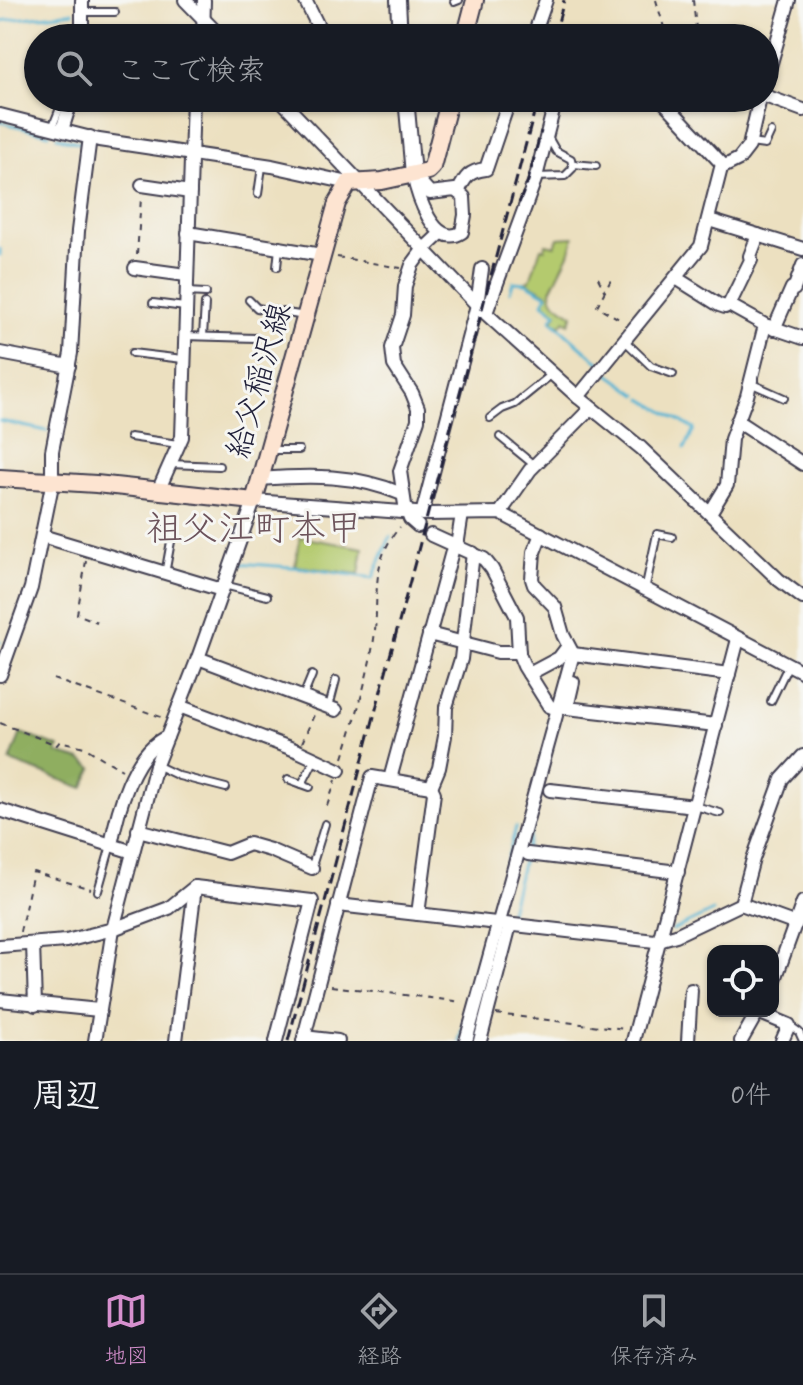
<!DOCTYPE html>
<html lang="ja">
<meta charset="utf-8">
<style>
:root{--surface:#171b24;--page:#20242c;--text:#f1f3f6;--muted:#9ea1a6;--line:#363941;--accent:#d690ce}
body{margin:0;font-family:Mynerve,"Klee One",sans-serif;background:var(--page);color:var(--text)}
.controls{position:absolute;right:24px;bottom:24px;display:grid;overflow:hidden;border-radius:16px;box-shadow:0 2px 6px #0004}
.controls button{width:72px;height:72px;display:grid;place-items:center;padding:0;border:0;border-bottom:2px solid var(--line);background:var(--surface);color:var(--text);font:40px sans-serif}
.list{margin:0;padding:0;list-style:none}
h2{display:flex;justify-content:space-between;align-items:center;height:104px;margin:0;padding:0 32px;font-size:34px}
h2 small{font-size:26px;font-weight:400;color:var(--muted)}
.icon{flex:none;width:44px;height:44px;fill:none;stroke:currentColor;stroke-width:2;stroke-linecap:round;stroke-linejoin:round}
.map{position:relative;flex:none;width:803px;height:1041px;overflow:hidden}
.search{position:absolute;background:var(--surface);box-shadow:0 2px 6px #0004;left:24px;right:24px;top:24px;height:88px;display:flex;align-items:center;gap:20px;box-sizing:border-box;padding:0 28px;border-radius:44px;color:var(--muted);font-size:30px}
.sheet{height:232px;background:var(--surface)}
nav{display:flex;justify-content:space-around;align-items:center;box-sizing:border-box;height:112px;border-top:2px solid var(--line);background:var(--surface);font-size:22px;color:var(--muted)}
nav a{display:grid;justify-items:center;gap:4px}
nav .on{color:var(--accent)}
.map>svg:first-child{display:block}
.green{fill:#b4ca6e;stroke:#6b7654;stroke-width:2}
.forest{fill:#8fae61;stroke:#58684e;stroke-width:2}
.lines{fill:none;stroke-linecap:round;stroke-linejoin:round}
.stream{stroke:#55b4d3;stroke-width:3}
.service-casing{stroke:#403e4f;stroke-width:10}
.minor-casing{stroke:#403e4f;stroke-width:16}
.tertiary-casing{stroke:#403e4f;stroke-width:18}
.secondary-casing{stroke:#403e4f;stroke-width:20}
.path{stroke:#403e4f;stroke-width:2;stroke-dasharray:6 6;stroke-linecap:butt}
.service{stroke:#fff;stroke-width:6}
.minor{stroke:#fff;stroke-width:12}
.tertiary{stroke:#fff;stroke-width:14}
.secondary{stroke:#fde4d1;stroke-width:16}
.rail{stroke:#22223b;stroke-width:3;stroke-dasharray:12 6;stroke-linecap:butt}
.labels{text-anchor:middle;stroke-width:6;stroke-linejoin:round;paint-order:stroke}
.street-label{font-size:32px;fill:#22223b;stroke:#f6f6f2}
.quarter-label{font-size:36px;fill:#6d545c;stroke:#f6f6f2}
</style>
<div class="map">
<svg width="803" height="1041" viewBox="0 0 803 1041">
<rect width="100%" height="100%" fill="#f6f6f2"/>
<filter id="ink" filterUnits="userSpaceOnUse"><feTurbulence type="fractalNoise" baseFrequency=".0125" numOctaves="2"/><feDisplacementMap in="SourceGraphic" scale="16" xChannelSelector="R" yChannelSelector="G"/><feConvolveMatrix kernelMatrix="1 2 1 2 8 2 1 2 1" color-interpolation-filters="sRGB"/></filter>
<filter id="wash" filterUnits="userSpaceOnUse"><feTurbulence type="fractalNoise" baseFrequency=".006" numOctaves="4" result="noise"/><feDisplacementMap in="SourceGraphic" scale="32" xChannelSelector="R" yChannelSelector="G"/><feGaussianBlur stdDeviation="1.8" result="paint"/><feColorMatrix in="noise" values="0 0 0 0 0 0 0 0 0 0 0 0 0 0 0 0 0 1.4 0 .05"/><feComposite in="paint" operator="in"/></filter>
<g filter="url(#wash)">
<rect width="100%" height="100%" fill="#ece0c0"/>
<g class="green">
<path d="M 574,237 L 569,254 L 551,290 C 551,304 563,308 573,315 L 569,323 L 565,320 L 560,326 L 553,320 L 557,313 L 544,302 L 548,294 L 526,282 L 530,280 L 541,248 L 545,249 L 546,244 L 555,246 L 558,238 Z"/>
<path d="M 300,537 L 363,548 L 359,574 L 295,566 Z"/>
</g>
<path class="forest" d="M 21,733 L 59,747 L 57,753 L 81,760 L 93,768 L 83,788 L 10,761 Z"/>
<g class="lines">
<g class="stream">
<path d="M 0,21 L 73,12"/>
<path d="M 0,122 L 49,134"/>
<path d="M 57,137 L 84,144"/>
<path d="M 0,249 L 0,255"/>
<path d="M 510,292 L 513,282 L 526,283 L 547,295 L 543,303 L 556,313 L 551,320 L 601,364"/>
<path d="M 606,372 L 638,395"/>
<path d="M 643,399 L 694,429 L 685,448"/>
<path d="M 0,421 L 47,431"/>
<path d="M 238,563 L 304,568 L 373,578 L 390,537"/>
<path d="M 0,642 L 1,642"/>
<path d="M 526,849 L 535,814"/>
<path d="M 171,913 L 187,901"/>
<path d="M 492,917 L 516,827"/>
<path d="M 508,919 L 524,856"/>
<path d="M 673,930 L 713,911"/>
<path d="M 663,947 L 674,942"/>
<path d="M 470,1000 L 488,929"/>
<path d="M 459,1041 L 468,1005"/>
</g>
</g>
</g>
<g filter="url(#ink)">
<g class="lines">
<defs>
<g id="service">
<path d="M 454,2 L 459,0"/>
<path d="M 82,12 L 115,12"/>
<path d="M 52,128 L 64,98"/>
<path d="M 750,143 L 765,145 L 771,132"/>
<path d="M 573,164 L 596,166"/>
<path d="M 536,177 L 565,176 L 573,168 L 571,159 L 556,151 L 548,137"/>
<path d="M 258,194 L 262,167"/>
<path d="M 277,267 L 279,248"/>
<path d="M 186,292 L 206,293"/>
<path d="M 249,300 L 257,308 L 305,316"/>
<path d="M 153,303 L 185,307"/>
<path d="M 184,336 L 256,338"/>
<path d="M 203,336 L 205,304"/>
<path d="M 625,341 L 651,366 L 673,374"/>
<path d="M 132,353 L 183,359"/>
<path d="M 750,383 L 784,398"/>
<path d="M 490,418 L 502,409 L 515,404 L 552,374"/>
<path d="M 130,437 L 178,444"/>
<path d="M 500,437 L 534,465"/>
<path d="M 272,450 L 299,450"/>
<path d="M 170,464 L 219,466"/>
<path d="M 163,529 L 172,536 L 165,574"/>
<path d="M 224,585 L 267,596"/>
<path d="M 645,590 L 657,534 L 672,537"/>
<path d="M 303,697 L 312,675"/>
<path d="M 771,701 L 789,664"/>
<path d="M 329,707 L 336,680"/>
<path d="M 156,765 L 179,776 L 226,788"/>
<path d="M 288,779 L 310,787"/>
<path d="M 302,784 L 315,759"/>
<path d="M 695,806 L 720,813"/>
<path d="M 312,866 L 325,824"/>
<path d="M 98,891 L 111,845"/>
<path d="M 789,1025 L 799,1032 L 803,1041"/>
</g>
<g id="minor">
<path d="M 82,0 L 82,38"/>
<path d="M 185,0 L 222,38"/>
<path d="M 305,0 L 324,38"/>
<path d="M 203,38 L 204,0"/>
<path d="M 289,38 L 323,36"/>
<path d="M 355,38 L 400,36"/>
<path d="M 533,38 L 546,0"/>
<path d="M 765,84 L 789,0"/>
<path d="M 765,96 L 803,110"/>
<path d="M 279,98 L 482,310 L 578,397 L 641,448 L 779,580 L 803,598"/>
<path d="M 649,98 L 663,101 L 724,166"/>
<path d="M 0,115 L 99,140 L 272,166 L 349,183"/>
<path d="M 62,130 L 72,98"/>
<path d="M 413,174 L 430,193 L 455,190 L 464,197 L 465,215 L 462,232 C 434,250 417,194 413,174 Z"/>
<path d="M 142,185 L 190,192"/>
<path d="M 458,192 C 465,177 469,171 486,169 L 510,98"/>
<path d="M 709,220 L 803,249"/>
<path d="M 188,233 L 322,255"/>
<path d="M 135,268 L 186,275"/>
<path d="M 676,278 L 719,305 L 725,307 L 729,305 L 765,325 L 747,396 L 731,439 L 727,485 L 710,513"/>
<path d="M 729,305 L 751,260 L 750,256 L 758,235"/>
<path d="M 486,313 L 536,177 L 556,99 L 562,98"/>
<path d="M 768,326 L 803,338"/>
<path d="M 774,329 L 792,288 L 794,289 L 803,265"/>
<path d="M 0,353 L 69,366"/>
<path d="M 578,397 L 701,246 L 721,168 L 739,159 L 749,146 L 760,98"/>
<path d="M 737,421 L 803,464"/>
<path d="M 260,479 C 310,475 355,474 402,494"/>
<path d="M 158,491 L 182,437 L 193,98"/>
<path d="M 500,513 L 530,470 L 591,408"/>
<path d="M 422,514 L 477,305 L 482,269"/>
<path d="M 418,526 L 410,519 L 405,505 L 400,471 L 418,420 L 418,408 L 412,393 L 394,365 L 392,348 L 403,315 L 405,286 L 412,265 L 423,250 L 441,233"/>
<path d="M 431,535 L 484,559 L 492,569 L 517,617 L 519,654 L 524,666 L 549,706 L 557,709"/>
<path d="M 42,536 L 222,590"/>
<path d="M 457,546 L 462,514"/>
<path d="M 429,634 L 498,652 L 519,652"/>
<path d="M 573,654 L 729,674"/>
<path d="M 198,658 L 336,710"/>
<path d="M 529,674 L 559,658 L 568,646"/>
<path d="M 0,675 L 31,588 L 52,485 L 52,451 L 71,353 L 78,231 L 90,137"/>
<path d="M 573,682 L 567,708 L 716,725"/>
<path d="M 179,706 L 298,751 L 339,770"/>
<path d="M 390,779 L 454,544"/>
<path d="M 550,790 L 695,806"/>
<path d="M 0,810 L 133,852"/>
<path d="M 138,830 L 227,853 L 249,844 L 270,850 L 312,868"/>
<path d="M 111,845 C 117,812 133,751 167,737"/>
<path d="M 528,854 L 678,872"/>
<path d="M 741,904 L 753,859 L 782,779 L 803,756"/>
<path d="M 338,905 L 655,941 L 676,935 L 741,904 L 796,924"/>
<path d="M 418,914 L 434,793 L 431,787"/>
<path d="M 33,944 L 35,1005"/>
<path d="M 0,946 L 66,941 L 113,929 L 169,908 L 195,887 L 312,901 L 276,1041"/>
<path d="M 773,985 L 803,902"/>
<path d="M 0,1000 L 99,1010"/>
<path d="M 758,1012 L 789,1025 L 782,1041"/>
<path d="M 304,1037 L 338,1041"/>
<path d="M 95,1041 L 113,929 L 156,765 L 198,658 L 254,501 L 429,514 L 500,513 L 803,672"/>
<path d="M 176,1041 L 195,887"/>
<path d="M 303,1041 L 372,777 L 431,787 L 439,768 L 445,736 L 446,707 L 461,659 L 473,553"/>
<path d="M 466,1041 L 573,654 L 563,635 L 555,607 L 534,585 L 532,579 L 534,552 L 541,534"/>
<path d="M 480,1041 L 510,925"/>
<path d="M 633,1041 L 738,639"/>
<path d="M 688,1041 L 691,990"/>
<path d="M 741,1041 L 758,1011"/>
</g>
<g id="tertiary">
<path d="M 398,0 L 400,38"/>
<path d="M 406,98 L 413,174"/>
</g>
<g id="secondary">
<path d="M 465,38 L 475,0"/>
<path d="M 0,478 L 96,484 L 254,501 L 337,203 L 349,183 L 382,181 L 428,171 L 432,167 L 450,98"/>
</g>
</defs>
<use href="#service" class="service-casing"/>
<use href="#minor" class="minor-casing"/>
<use href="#tertiary" class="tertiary-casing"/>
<use href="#secondary" class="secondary-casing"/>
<g class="path">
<path d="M 656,0 L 667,38"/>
<path d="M 693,0 L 697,38"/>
<path d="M 137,255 L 141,198"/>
<path d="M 337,257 L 401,268"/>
<path d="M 598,278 L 605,292"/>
<path d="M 611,280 L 597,306 L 619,319"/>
<path d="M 86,561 L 77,614 L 97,622"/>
<path d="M 53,679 L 161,717"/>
<path d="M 0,723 L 57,745 L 60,741 L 84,747 L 122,770"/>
<path d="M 302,743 L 314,715"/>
<path d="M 343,758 C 355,721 366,683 373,645 C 381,602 367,564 400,527"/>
<path d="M 327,806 L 336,780"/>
<path d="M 20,932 L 33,872 L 91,889"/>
<path d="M 331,986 L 463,1002"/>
<path d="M 496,1014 L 625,1029"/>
</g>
<use href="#service" class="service"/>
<use href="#minor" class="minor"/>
<use href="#tertiary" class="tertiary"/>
<use href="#secondary" class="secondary"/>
<g class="rail">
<path d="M 554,38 L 564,0"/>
<path d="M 519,203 L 528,181 L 541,131"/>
<path d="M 288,1041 L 538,98"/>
</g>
</g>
</g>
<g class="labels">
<g class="street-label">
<text transform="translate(258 380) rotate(-74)" y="11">給父稲沢線</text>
</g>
<g class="quarter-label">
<text x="254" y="540">祖父江町本甲</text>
</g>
</g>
</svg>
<div class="controls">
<button><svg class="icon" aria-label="locate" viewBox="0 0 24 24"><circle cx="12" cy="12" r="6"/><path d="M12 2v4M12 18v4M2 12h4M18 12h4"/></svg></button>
</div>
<div class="search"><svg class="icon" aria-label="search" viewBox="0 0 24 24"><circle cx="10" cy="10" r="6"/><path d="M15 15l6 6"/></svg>ここで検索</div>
</div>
<section class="sheet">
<h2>周辺<small>0件</small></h2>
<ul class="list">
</ul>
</section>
<nav>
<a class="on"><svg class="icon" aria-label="map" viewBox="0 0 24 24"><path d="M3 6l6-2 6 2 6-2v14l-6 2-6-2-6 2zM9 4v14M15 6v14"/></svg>地図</a>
<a><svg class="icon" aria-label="directions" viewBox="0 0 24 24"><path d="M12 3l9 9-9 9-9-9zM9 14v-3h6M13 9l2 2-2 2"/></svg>経路</a>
<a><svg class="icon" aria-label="saved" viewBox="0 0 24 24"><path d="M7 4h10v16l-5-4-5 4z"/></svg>保存済み</a>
</nav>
